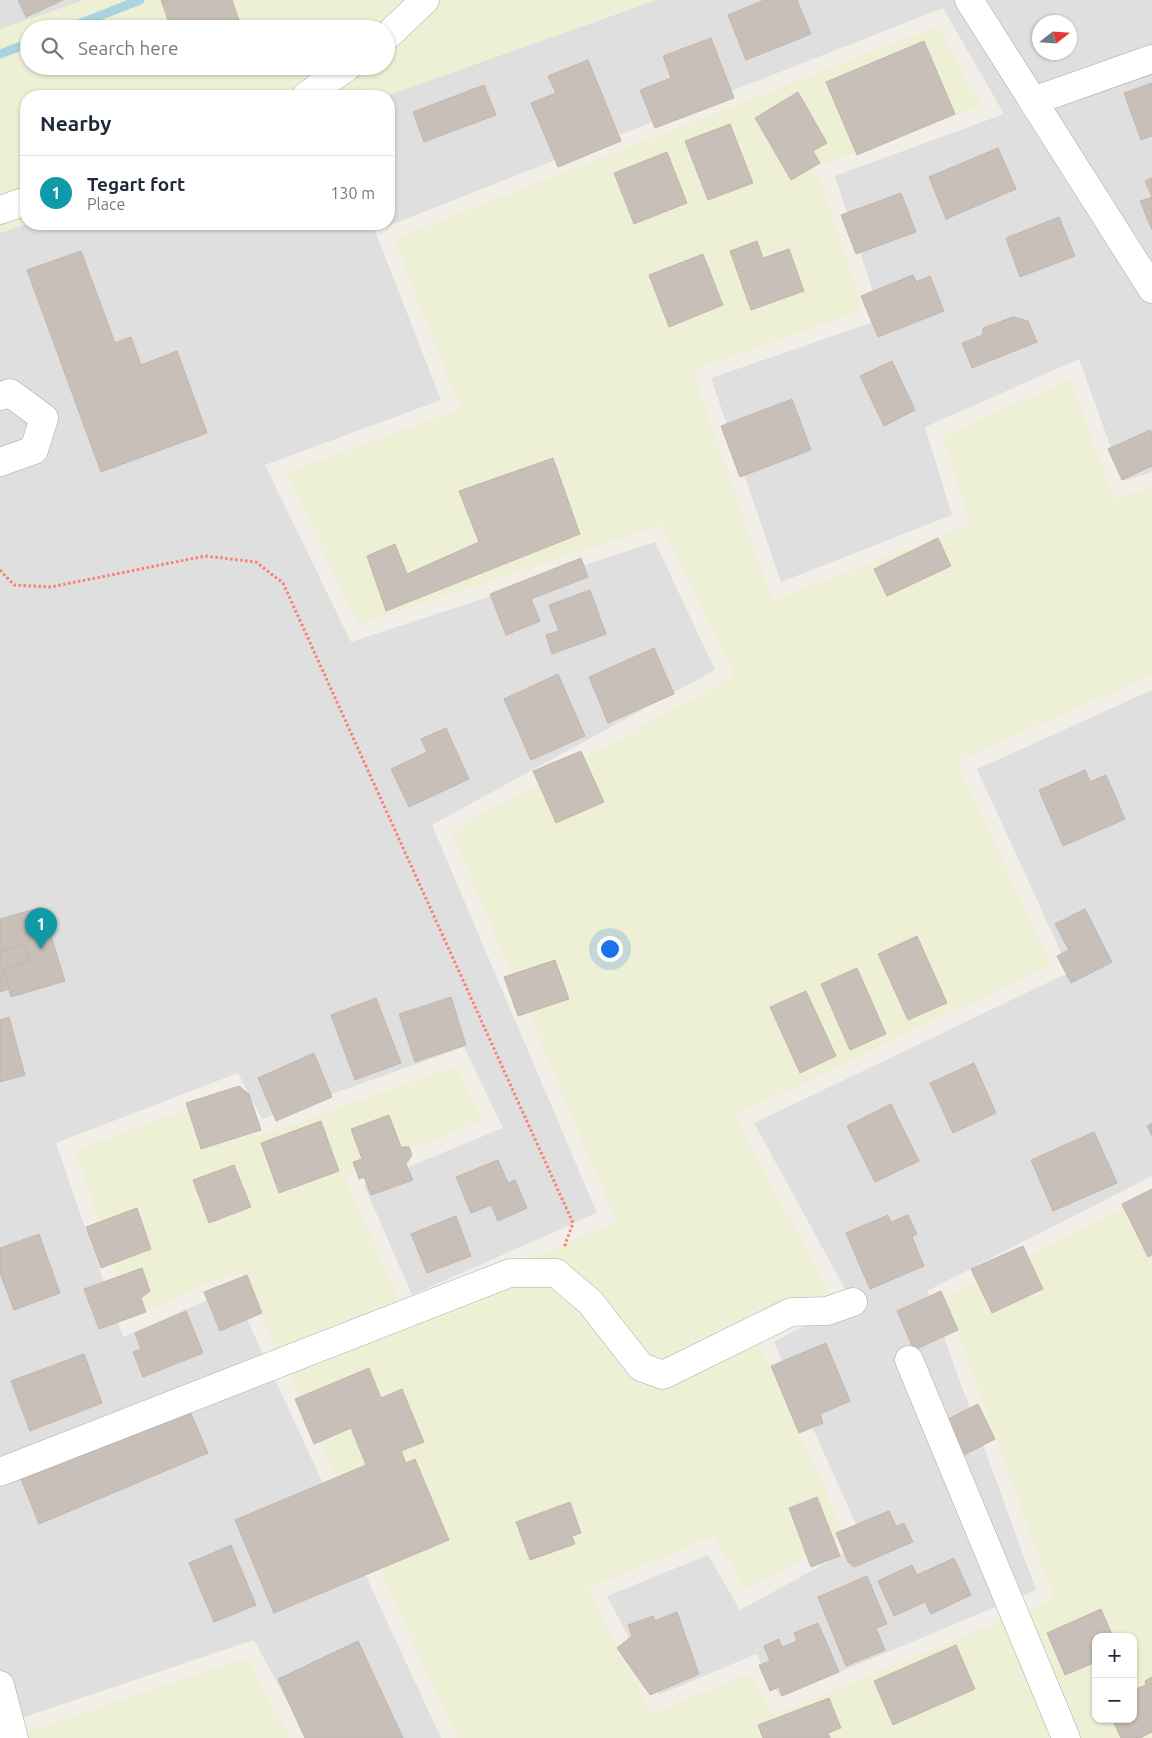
<!DOCTYPE html>
<meta charset="utf-8">
<style>
:root{--surface:#fff;--page:#f2f2f3;--text:#1f2937;--muted:#747a83;--line:#e0e1e3;--accent:#d40000}
body{margin:0;font-family:Ubuntu,sans-serif;background:var(--page);color:var(--text)}
.controls{position:absolute;right:15px;bottom:15px;display:grid;overflow:hidden;border-radius:10px;box-shadow:0 1px 4px #0004}
.controls button{width:45px;height:45px;display:grid;place-items:center;padding:0;border:0;border-bottom:1px solid var(--line);background:var(--surface);color:var(--text);font:25px sans-serif}
.compass{position:absolute;left:1032px;top:15px;width:45px;height:45px;border-radius:50%;background:var(--surface);box-shadow:0 1px 4px #0004;rotate:73deg}
.you{position:absolute;left:609px;top:948px;width:18px;height:18px;margin:-12px;border:4px solid #fff;border-radius:50%;background:#1a73e8;box-shadow:0 0 0 8px #1a73e833}
.badge{display:grid;place-items:center;width:32px;height:32px;border-radius:50%;background:var(--accent);color:#fff;font-size:16px;font-weight:700}
.pin{position:absolute;translate:-50% -41px;filter:drop-shadow(0 1px 2px #0008)}
.pin::after{content:'';position:absolute;top:26px;width:18px;height:15px;background:inherit;clip-path:polygon(0 0,100% 0,50% 100%)}
.list{margin:0;padding:0;list-style:none}
h2{display:flex;justify-content:space-between;align-items:center;height:65px;margin:0;padding:0 20px;font-size:21px}
h2 small{font-size:16px;font-weight:400;color:var(--muted)}
.list li{display:grid;grid-template-columns:32px 1fr auto;gap:15px;align-items:center;box-sizing:border-box;height:75px;padding:0 20px;border-top:1px solid var(--line)}
.list b{display:block;font-size:19px;white-space:nowrap}
.list p{margin:0;font-size:16px;white-space:nowrap;color:var(--muted)}
.list em{font-size:16px;font-style:normal;color:var(--muted)}
.icon{flex:none;width:28px;height:28px;fill:none;stroke:currentColor;stroke-width:2;stroke-linecap:round;stroke-linejoin:round}
.map{position:relative;flex:none;width:1152px;height:1738px;overflow:hidden}
.search{position:absolute;background:var(--surface);box-shadow:0 1px 4px #0004;left:20px;top:20px;width:375px;height:55px;display:flex;align-items:center;gap:12px;box-sizing:border-box;padding:0 18px;border-radius:28px;color:var(--muted);font-size:19px}
.panel{position:absolute;background:var(--surface);box-shadow:0 1px 4px #0004;left:20px;top:90px;width:375px;height:140px;border-radius:20px}
.map>svg:first-child{display:block}
.residential{fill:#e0dfdf;fill-rule:evenodd}
.farmland{fill:#eef0d5;fill-rule:evenodd}
.lines{fill:none;stroke-linecap:round;stroke-linejoin:round}
.stream{stroke:#aad3df;stroke-width:9}
.building{fill:#c7bfb8;stroke:#c4b6ab}
.minor-casing{stroke:#a9a9a9;stroke-width:29}
.path{stroke:#fa8072;stroke-width:3;stroke-dasharray:2.5 2.5;stroke-linecap:butt}
.minor{stroke:#fff;stroke-width:28}
</style>
<div class="map">
<svg width="1152" height="1738" viewBox="0 0 1152 1738">
<rect width="100%" height="100%" fill="#f2efe9"/>
<g class="residential">
<path d="M 0,0 L 1152,0 L 1152,472 L 1123,481 L 1079,359 L 925,427 L 952,515 L 781,582 L 711,378 L 882,319 L 835,176 L 1004,114 L 943,8 L 375,231 L 441,400 L 265,465 L 351,642 L 655,542 L 715,670 L 432,825 L 597,1213 L 412,1295 L 364,1185 L 503,1128 L 464,1047 L 262,1119 L 238,1073 L 56,1143 L 123,1337 L 233,1289 L 441,1738 L 307,1738 L 254,1640 L 0,1725 ZM 1040,22 L 1070,22 L 1070,52 L 1040,52 ZM 29,29 L 386,29 L 386,66 L 29,66 ZM 26,96 L 389,96 L 389,224 L 26,224 Z"/>
<path d="M 1152,690 L 1152,1176 L 927,1291 L 1036,1590 L 780,1697 L 756,1654 L 659,1695 L 607,1596 L 708,1555 L 740,1610 L 864,1542 L 774,1342 L 851,1300 L 754,1123 L 1070,972 L 977,769 Z"/>
</g>
<g class="farmland">
<path d="M 84,0 L 657,0 L 386,96 L 26,96 L 27,224 L 0,233 L 0,29 ZM 29,29 L 386,29 L 386,66 L 29,66 Z"/>
<path d="M 937,26 L 982,106 L 816,167 L 863,310 L 693,370 L 772,601 L 970,524 L 943,436 L 1070,379 L 1114,499 L 1152,487 L 1152,675 L 957,761 L 1051,965 L 734,1116 L 831,1294 L 756,1335 L 846,1536 L 745,1590 L 714,1536 L 587,1589 L 652,1713 L 750,1673 L 774,1715 L 1054,1599 L 945,1298 L 1152,1192 L 1152,1738 L 457,1738 L 240,1270 L 131,1317 L 75,1151 L 231,1092 L 255,1137 L 457,1066 L 483,1120 L 345,1177 L 405,1314 L 616,1221 L 451,831 L 734,676 L 662,525 L 359,624 L 285,473 L 460,409 L 394,239 ZM 1096,1637 L 1133,1637 L 1133,1719 L 1096,1719 Z"/>
<path d="M 247,1658 L 290,1738 L 8,1738 Z"/>
</g>
<g class="lines">
<g class="stream">
<path d="M 66,29 L 140,0"/>
<path d="M 0,54 L 29,43"/>
</g>
</g>
<g class="building">
<path d="M 18,0 L 63,0 L 26,17 Z"/>
<path d="M 161,0 L 232,0 L 242,29 L 171,29 Z"/>
<path d="M 764,0 L 797,0 L 811,34 L 746,60 L 728,15 Z"/>
<path d="M 711,38 L 734,98 L 655,128 L 640,90 L 671,78 L 663,56 Z"/>
<path d="M 924,41 L 955,114 L 857,155 L 826,82 Z"/>
<path d="M 588,60 L 621,141 L 558,167 L 531,103 L 556,93 L 548,76 Z"/>
<path d="M 1152,83 L 1152,136 L 1141,140 L 1124,93 Z"/>
<path d="M 484,85 L 496,115 L 424,142 L 413,112 Z"/>
<path d="M 798,92 L 827,143 L 813,151 L 820,163 L 791,180 L 755,118 Z"/>
<path d="M 730,124 L 753,183 L 708,200 L 685,141 Z"/>
<path d="M 998,148 L 1016,189 L 946,219 L 929,177 Z"/>
<path d="M 667,152 L 687,203 L 634,224 L 614,173 Z"/>
<path d="M 1152,178 L 1152,230 L 1140,201 L 1152,197 L 1145,181 Z"/>
<path d="M 901,193 L 916,232 L 856,254 L 841,215 Z"/>
<path d="M 1059,217 L 1075,256 L 1020,277 L 1006,238 Z"/>
<path d="M 757,241 L 763,258 L 789,249 L 804,291 L 751,310 L 730,251 Z"/>
<path d="M 81,251 L 115,343 L 131,337 L 141,365 L 177,351 L 207,433 L 101,472 L 27,270 Z"/>
<path d="M 703,254 L 723,305 L 669,327 L 649,275 Z"/>
<path d="M 913,275 L 916,282 L 930,276 L 944,311 L 878,337 L 861,296 Z"/>
<path d="M 1013,317 L 1028,321 L 1037,342 L 972,368 L 962,343 L 983,335 L 983,328 Z"/>
<path d="M 892,361 L 915,410 L 884,426 L 860,376 Z"/>
<path d="M 792,399 L 811,450 L 740,477 L 721,426 Z"/>
<path d="M 1150,430 L 1152,433 L 1152,466 L 1122,480 L 1108,449 Z"/>
<path d="M 553,458 L 580,534 L 386,611 L 367,556 L 395,544 L 407,574 L 479,542 L 459,491 Z"/>
<path d="M 938,538 L 951,566 L 887,596 L 874,569 Z"/>
<path d="M 581,558 L 588,577 L 531,599 L 540,621 L 506,635 L 490,594 Z"/>
<path d="M 590,590 L 606,634 L 552,654 L 546,635 L 559,631 L 549,605 Z"/>
<path d="M 654,648 L 674,694 L 608,723 L 589,677 Z"/>
<path d="M 558,674 L 585,736 L 531,760 L 504,699 Z"/>
<path d="M 446,728 L 469,779 L 409,807 L 391,769 L 427,752 L 421,739 Z"/>
<path d="M 581,751 L 604,802 L 556,823 L 533,771 Z"/>
<path d="M 1085,770 L 1090,782 L 1106,775 L 1125,819 L 1063,846 L 1039,790 Z"/>
<path d="M 42,907 L 65,981 L 11,997 L 3,969 L 30,961 L 25,945 L 0,952 L 0,919 Z"/>
<path d="M 1085,909 L 1112,962 L 1071,983 L 1057,956 L 1069,950 L 1055,924 Z"/>
<path d="M 917,936 L 947,1003 L 908,1020 L 878,954 Z"/>
<path d="M 25,945 L 30,961 L 3,969 L 9,989 L 0,992 L 0,952 Z"/>
<path d="M 555,960 L 569,999 L 518,1016 L 504,977 Z"/>
<path d="M 857,968 L 886,1034 L 850,1050 L 821,984 Z"/>
<path d="M 806,991 L 836,1056 L 800,1073 L 770,1007 Z"/>
<path d="M 451,997 L 466,1045 L 415,1062 L 399,1014 Z"/>
<path d="M 376,998 L 401,1063 L 355,1080 L 331,1015 Z"/>
<path d="M 9,1017 L 25,1075 L 0,1082 L 0,1020 Z"/>
<path d="M 314,1053 L 332,1097 L 276,1121 L 258,1078 Z"/>
<path d="M 974,1063 L 996,1113 L 953,1133 L 930,1083 Z"/>
<path d="M 239,1086 L 249,1094 L 261,1130 L 201,1149 L 186,1103 Z"/>
<path d="M 891,1104 L 919,1161 L 875,1182 L 847,1126 Z"/>
<path d="M 389,1115 L 401,1147 L 409,1147 L 412,1155 L 406,1164 L 413,1180 L 371,1195 L 364,1177 L 359,1179 L 353,1162 L 362,1159 L 351,1129 Z"/>
<path d="M 321,1121 L 339,1171 L 279,1193 L 261,1143 Z"/>
<path d="M 1152,1123 L 1152,1136 L 1147,1126 Z"/>
<path d="M 1094,1132 L 1117,1183 L 1053,1211 L 1031,1160 Z"/>
<path d="M 498,1160 L 508,1183 L 515,1180 L 527,1208 L 498,1221 L 491,1205 L 471,1213 L 456,1177 Z"/>
<path d="M 234,1165 L 251,1207 L 209,1223 L 193,1180 Z"/>
<path d="M 1152,1189 L 1152,1255 L 1148,1257 L 1122,1204 Z"/>
<path d="M 137,1208 L 151,1249 L 101,1268 L 86,1227 Z"/>
<path d="M 888,1215 L 891,1222 L 908,1215 L 917,1234 L 912,1237 L 924,1266 L 870,1289 L 846,1233 Z"/>
<path d="M 456,1216 L 471,1256 L 427,1273 L 411,1234 Z"/>
<path d="M 39,1234 L 60,1293 L 14,1310 L 0,1273 L 0,1248 Z"/>
<path d="M 1023,1246 L 1043,1289 L 992,1313 L 971,1269 Z"/>
<path d="M 142,1268 L 150,1291 L 141,1298 L 146,1312 L 99,1329 L 84,1289 Z"/>
<path d="M 247,1275 L 262,1313 L 220,1331 L 204,1292 Z"/>
<path d="M 941,1291 L 958,1330 L 914,1350 L 897,1311 Z"/>
<path d="M 186,1311 L 203,1353 L 143,1377 L 133,1352 L 141,1349 L 135,1333 Z"/>
<path d="M 826,1343 L 850,1401 L 820,1414 L 823,1423 L 799,1433 L 771,1366 Z"/>
<path d="M 84,1354 L 102,1403 L 30,1431 L 11,1381 Z"/>
<path d="M 369,1368 L 381,1398 L 402,1389 L 424,1442 L 401,1451 L 406,1463 L 415,1459 L 449,1540 L 274,1613 L 235,1520 L 366,1465 L 351,1428 L 314,1444 L 295,1399 Z"/>
<path d="M 978,1404 L 995,1439 L 962,1456 L 944,1421 Z"/>
<path d="M 189,1409 L 208,1453 L 39,1524 L 21,1479 Z"/>
<path d="M 817,1497 L 840,1556 L 811,1567 L 789,1508 Z"/>
<path d="M 570,1502 L 581,1533 L 572,1536 L 575,1544 L 530,1560 L 516,1522 Z"/>
<path d="M 889,1511 L 896,1526 L 904,1523 L 913,1542 L 854,1567 L 848,1562 L 836,1533 Z"/>
<path d="M 231,1545 L 256,1605 L 214,1622 L 189,1563 Z"/>
<path d="M 954,1558 L 971,1595 L 931,1614 L 925,1602 L 894,1616 L 878,1581 L 912,1565 L 917,1575 Z"/>
<path d="M 867,1576 L 887,1624 L 876,1628 L 885,1650 L 846,1666 L 818,1597 Z"/>
<path d="M 1101,1609 L 1113,1637 L 1096,1637 L 1096,1662 L 1065,1675 L 1047,1633 Z"/>
<path d="M 677,1612 L 699,1674 L 650,1695 L 617,1648 L 632,1636 L 628,1625 L 653,1616 L 655,1621 Z"/>
<path d="M 818,1623 L 839,1672 L 782,1696 L 779,1687 L 770,1691 L 759,1665 L 770,1661 L 764,1646 L 779,1639 L 782,1647 L 797,1641 L 794,1633 Z"/>
<path d="M 358,1641 L 403,1738 L 305,1738 L 278,1679 Z"/>
<path d="M 956,1645 L 975,1689 L 893,1725 L 874,1681 Z"/>
<path d="M 1152,1677 L 1152,1732 L 1140,1738 L 1121,1738 L 1112,1719 L 1133,1719 L 1133,1690 L 1146,1685 L 1145,1681 Z"/>
<path d="M 829,1698 L 841,1728 L 828,1733 L 830,1738 L 763,1738 L 758,1725 Z"/>
</g>
<g class="lines">
<defs>
<g id="minor">
<path d="M 969,0 L 1152,289"/>
<path d="M 386,37 L 425,0"/>
<path d="M 306,96 L 348,66"/>
<path d="M 1033,101 L 1152,59"/>
<path d="M 0,210 L 26,201"/>
<path d="M 0,396 L 10,393 L 44,418 L 34,450 L 0,462"/>
<path d="M 909,1360 L 1066,1738"/>
<path d="M 0,1472 L 510,1273 L 556,1273 L 590,1302 L 641,1367 L 663,1375 L 791,1312 L 827,1311 L 853,1302"/>
<path d="M 0,1685 L 14,1738"/>
</g>
</defs>
<use href="#minor" class="minor-casing"/>
<path class="path" d="M 0,570 L 14,585 L 51,587 L 205,556 L 256,562 L 283,583 L 573,1223 L 564,1248"/>
<use href="#minor" class="minor"/>
</g>
</svg>
<div class="controls">
<button>+</button>
<button>−</button>
</div>
<svg class="compass" viewBox="-18 -18 36 36"><path d="M0-13l5 13h-10z" fill="#e53935"/><path d="M0 13l5-13h-10z" fill="#747a83"/></svg>
<div class="you"></div>
<div class="pin badge" style="left:41px;top:949px;background:#0f9aa8">1</div>
<div class="search"><svg class="icon" aria-label="search" viewBox="0 0 24 24"><circle cx="10" cy="10" r="6"/><path d="M15 15l6 6"/></svg>Search here</div>
<section class="panel">
<h2>Nearby<small></small></h2>
<ul class="list">
<li><span class="badge" style="background:#0f9aa8">1</span><div><b>Tegart fort</b><p>Place</p></div><em>130 m</em></li>
</ul>
</section>
</div>
